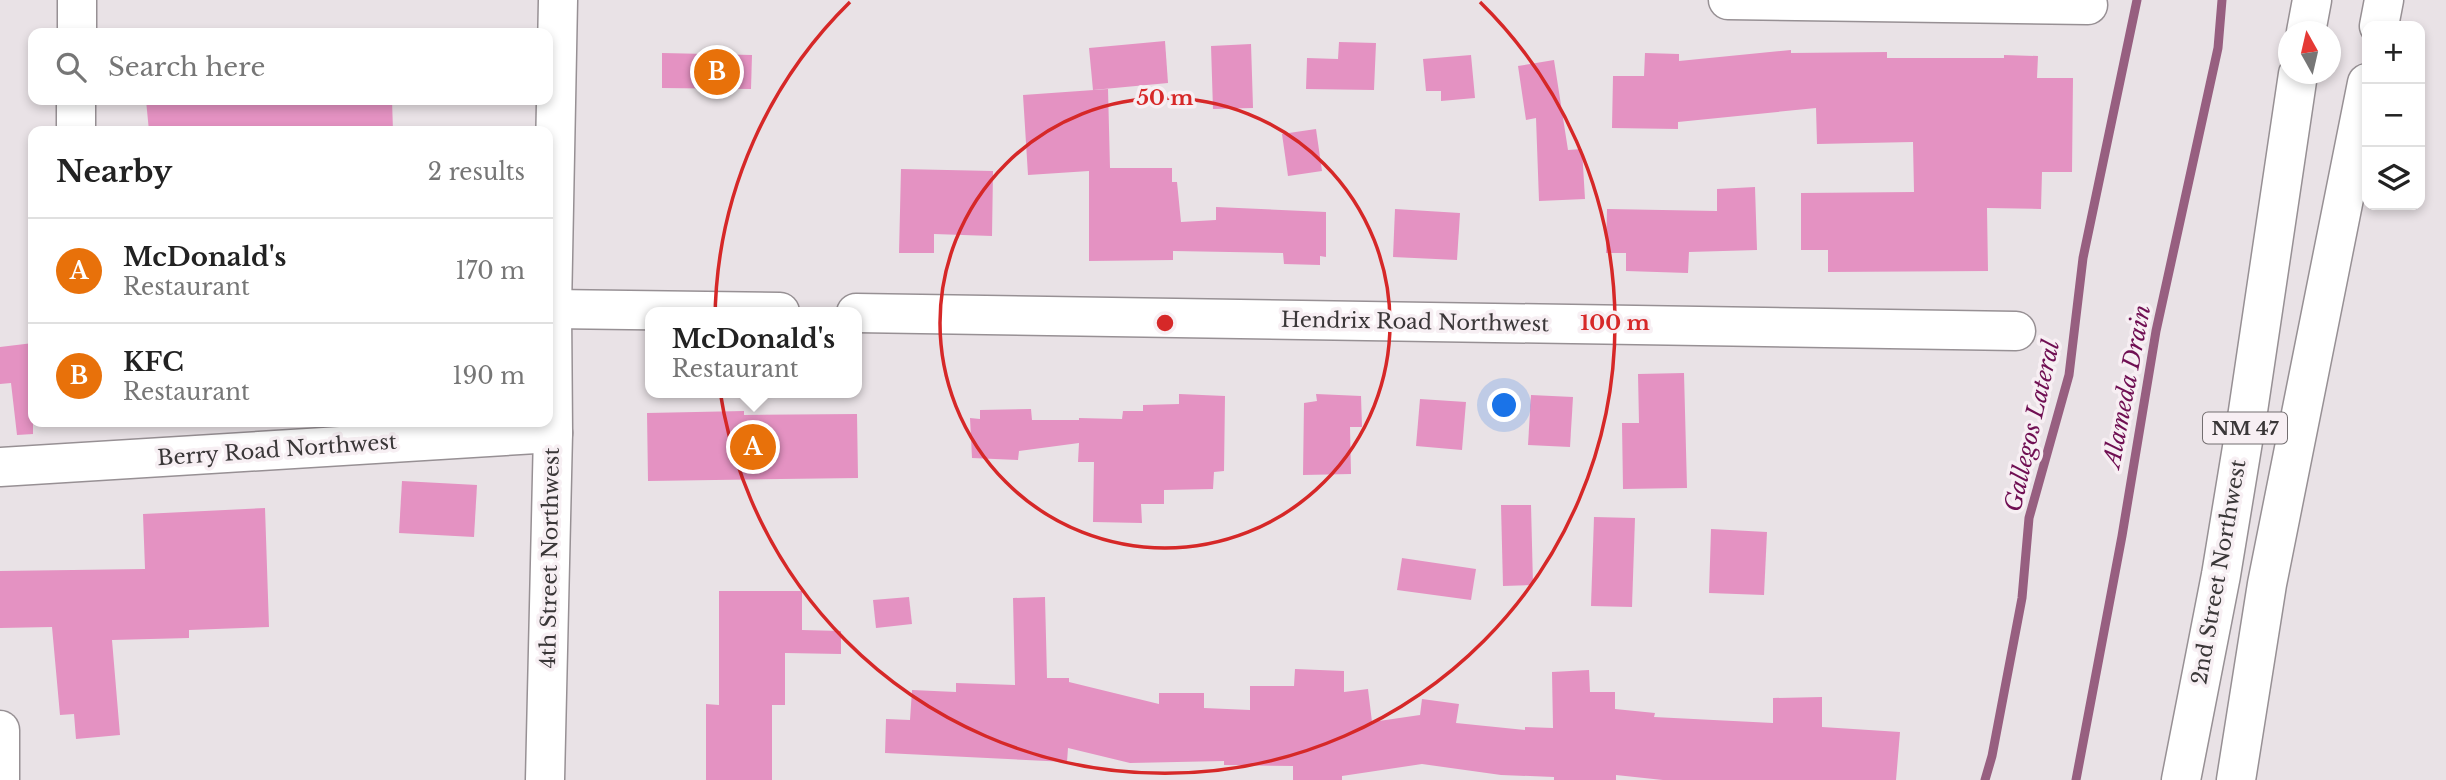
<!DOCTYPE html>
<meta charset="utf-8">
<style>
:root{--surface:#fff;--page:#f6f6f6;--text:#222;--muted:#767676;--line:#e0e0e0;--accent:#1a73e8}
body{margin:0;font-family:"Libre Baskerville",serif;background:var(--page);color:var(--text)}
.controls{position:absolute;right:21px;top:21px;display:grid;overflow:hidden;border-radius:14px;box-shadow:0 4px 10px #0003}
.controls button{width:63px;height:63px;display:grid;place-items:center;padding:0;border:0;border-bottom:2px solid var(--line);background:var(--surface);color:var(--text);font:35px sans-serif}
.compass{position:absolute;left:2278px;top:21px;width:63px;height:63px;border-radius:50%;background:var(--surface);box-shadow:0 4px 10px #0003;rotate:352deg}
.you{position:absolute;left:1505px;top:406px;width:24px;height:24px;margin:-18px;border:5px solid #fff;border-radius:50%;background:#1a73e8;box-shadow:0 0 0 10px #1a73e833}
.badge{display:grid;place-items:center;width:46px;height:46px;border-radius:50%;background:var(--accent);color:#fff;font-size:23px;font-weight:700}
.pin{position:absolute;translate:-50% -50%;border:4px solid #fff;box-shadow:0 2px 7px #0006}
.popup{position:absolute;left:645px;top:307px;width:217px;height:91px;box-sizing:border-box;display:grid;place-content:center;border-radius:14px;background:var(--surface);filter:drop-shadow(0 2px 5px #0005);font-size:23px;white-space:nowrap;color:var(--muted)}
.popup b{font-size:26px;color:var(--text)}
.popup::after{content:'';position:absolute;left:50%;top:100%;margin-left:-14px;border:14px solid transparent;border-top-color:var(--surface)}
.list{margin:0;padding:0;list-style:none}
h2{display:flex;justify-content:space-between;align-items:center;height:91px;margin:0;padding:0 28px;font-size:30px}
h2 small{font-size:23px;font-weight:400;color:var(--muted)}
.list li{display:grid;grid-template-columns:46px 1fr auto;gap:21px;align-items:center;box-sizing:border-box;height:105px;padding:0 28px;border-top:2px solid var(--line)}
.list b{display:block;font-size:26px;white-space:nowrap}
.list p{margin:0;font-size:23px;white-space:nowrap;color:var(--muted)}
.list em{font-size:23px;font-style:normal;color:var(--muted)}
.icon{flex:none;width:38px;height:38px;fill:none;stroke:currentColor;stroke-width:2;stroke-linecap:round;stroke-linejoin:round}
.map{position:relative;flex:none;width:2446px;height:780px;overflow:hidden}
.search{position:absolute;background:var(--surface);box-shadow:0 4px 10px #0003;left:28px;top:28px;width:525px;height:77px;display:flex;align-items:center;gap:18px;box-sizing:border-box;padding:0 24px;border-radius:14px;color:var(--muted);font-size:26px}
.panel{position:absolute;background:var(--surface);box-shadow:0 4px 10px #0003;left:28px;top:126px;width:525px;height:301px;border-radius:14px}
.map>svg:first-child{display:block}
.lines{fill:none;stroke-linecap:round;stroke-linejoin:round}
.stream{stroke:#975f80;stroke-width:9}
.building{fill:#e492c2}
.minor-casing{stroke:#979094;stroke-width:41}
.major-casing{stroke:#979094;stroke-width:41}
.minor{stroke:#fff;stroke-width:38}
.major{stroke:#fff;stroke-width:38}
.ring{fill:none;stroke:#d62828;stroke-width:3.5}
.labels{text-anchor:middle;stroke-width:7;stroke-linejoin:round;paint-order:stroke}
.shield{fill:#f7eff3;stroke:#736e70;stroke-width:2}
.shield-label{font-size:19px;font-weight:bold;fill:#3a3738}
.street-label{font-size:21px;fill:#3a3738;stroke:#f7eff3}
.water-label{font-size:23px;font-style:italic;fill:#6f0e52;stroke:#f7eff3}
.centre{fill:#d62828;stroke:#f7eff3;stroke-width:3.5}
.ring-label{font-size:21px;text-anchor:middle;font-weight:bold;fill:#d62828;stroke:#f7eff3;stroke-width:7;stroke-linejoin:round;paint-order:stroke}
</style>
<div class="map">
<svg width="2446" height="780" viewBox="0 0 2446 780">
<rect width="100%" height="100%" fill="#e9e2e6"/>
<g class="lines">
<g class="stream">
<path d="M 1985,780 L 1992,756 L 2022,598 L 2029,518 L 2069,375 L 2083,258 L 2137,0"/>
<path d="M 2076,780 L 2122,536 L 2156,331 L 2218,48 L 2222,0"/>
</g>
</g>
<g class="building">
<path d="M 1165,41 L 1168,83 L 1093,90 L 1089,48 Z"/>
<path d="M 1339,42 L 1376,43 L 1374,90 L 1306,89 L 1307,58 L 1338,59 Z"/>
<path d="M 1251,44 L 1253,108 L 1213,109 L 1211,46 Z"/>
<path d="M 1791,50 L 1791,53 L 1887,52 L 1887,58 L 2004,58 L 2004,55 L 2038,56 L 2037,78 L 2073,78 L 2072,172 L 2042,172 L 2041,209 L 1987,208 L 1988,271 L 1828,272 L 1828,250 L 1801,250 L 1801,193 L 1914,192 L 1913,142 L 1817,144 L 1816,108 L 1678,122 L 1678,129 L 1612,128 L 1613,76 L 1644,76 L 1645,53 L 1679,54 L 1679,61 Z"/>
<path d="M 662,53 L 752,55 L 751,89 L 662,88 Z"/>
<path d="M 1471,55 L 1475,98 L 1441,101 L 1441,91 L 1426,91 L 1423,59 Z"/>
<path d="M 1554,60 L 1568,150 L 1582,149 L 1585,199 L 1539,201 L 1536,118 L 1526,120 L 1518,66 Z"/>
<path d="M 1108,89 L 1110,168 L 1172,168 L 1172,182 L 1177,182 L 1181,222 L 1216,220 L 1216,207 L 1326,212 L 1326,257 L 1320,256 L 1320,265 L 1284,264 L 1283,253 L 1173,251 L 1173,260 L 1089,261 L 1089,171 L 1028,175 L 1023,95 Z"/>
<path d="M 146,100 L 392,100 L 393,131 L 149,131 Z"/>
<path d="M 1316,129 L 1322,171 L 1288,176 L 1282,134 Z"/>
<path d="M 901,169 L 993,171 L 992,236 L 934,234 L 934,253 L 899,253 Z"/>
<path d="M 1755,187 L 1757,250 L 1689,252 L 1688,273 L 1626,271 L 1626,253 L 1606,253 L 1607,209 L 1717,211 L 1717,189 Z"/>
<path d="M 1395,209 L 1460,213 L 1457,260 L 1393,257 Z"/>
<path d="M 33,343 L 33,434 L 17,435 L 11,383 L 0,384 L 0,347 Z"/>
<path d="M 1684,373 L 1687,488 L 1623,489 L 1622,423 L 1639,423 L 1638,374 Z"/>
<path d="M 1179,394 L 1225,396 L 1224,471 L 1214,472 L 1213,489 L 1164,490 L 1164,504 L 1141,504 L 1142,523 L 1093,522 L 1094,462 L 1078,462 L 1079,443 L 1019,451 L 1018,460 L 972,458 L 970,418 L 980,419 L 980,410 L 1031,409 L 1032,420 L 1079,420 L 1079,418 L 1122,419 L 1123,411 L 1143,411 L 1143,405 L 1179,404 Z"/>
<path d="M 1316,394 L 1361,396 L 1362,427 L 1350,427 L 1351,474 L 1303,475 L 1304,403 L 1317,401 Z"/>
<path d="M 1531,395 L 1573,397 L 1570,447 L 1528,445 Z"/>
<path d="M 1420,399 L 1466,402 L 1462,450 L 1416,446 Z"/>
<path d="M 744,411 L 744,415 L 857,414 L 858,478 L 648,481 L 647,413 Z"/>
<path d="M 402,481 L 477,485 L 474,537 L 399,533 Z"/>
<path d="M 1501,505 L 1531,505 L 1533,585 L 1503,586 Z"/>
<path d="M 265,508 L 269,627 L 189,630 L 189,638 L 112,640 L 120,735 L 76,739 L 74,714 L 60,715 L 52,627 L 0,628 L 0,571 L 145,569 L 143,514 Z"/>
<path d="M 1594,517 L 1635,518 L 1632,607 L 1591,606 Z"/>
<path d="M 1711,529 L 1767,532 L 1764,595 L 1709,593 Z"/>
<path d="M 1402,558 L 1476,569 L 1471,600 L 1397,590 Z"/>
<path d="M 719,591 L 802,591 L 802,630 L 841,631 L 841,654 L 785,653 L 785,705 L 772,705 L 772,780 L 706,780 L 706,704 L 719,705 Z"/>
<path d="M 909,597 L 912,624 L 876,628 L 873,600 Z"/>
<path d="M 1045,597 L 1047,678 L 1069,678 L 1069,682 L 1159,704 L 1159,693 L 1204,693 L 1204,708 L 1250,710 L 1250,686 L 1294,686 L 1295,669 L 1344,671 L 1344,692 L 1368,689 L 1372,722 L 1420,715 L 1422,699 L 1459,704 L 1456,723 L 1525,730 L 1525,727 L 1553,728 L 1552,672 L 1589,670 L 1590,692 L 1615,692 L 1615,709 L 1655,713 L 1654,717 L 1773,723 L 1773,698 L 1822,697 L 1822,727 L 1900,732 L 1896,780 L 1663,780 L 1616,775 L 1616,780 L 1554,780 L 1554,777 L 1501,775 L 1422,764 L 1342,776 L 1342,780 L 1293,780 L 1293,766 L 1224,765 L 1224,761 L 1130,763 L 1068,748 L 1067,762 L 885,753 L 886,719 L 910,720 L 912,690 L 956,692 L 956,683 L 1015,685 L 1013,598 Z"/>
</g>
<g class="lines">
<defs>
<g id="minor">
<path d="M 1728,0 L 2088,5"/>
<path d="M 77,33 L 77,0"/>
<path d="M 76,131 L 76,100"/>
<path d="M 552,309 L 780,312"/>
<path d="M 856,313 L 2016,331"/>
<path d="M 0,467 L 553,433"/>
<path d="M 0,730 L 0,780"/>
</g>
<g id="major">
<path d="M 2379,26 L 2384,0"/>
<path d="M 2306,32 L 2312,0"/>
<path d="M 545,780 L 553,433 L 552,309 L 558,0"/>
<path d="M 2181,780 L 2221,575 L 2248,411 L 2298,74"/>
<path d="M 2236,780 L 2267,584 L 2367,83"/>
</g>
</defs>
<use href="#minor" class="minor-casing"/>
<use href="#major" class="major-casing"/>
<use href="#minor" class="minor"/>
<use href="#major" class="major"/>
</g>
<g class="ring">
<circle cx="1165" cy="323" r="225"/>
<path d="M1480 2A450 450 0 1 1 850 2"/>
</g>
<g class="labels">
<rect class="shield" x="2203" y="412.5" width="84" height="31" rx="5"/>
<g class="shield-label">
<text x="2245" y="435">NM 47</text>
</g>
<g class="street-label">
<text transform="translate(1415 322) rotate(1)" y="7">Hendrix Road Northwest</text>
<text transform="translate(277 450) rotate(-4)" y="7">Berry Road Northwest</text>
<text transform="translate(550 558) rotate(-89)" y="7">4th Street Northwest</text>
<text transform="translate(2219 572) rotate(-80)" y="7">2nd Street Northwest</text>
</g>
<g class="water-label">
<text transform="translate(2127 386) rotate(-79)" y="8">Alameda Drain</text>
<text transform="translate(2032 426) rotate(-77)" y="8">Gallegos Lateral</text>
</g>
</g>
<circle cx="1165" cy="323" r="10" class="centre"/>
<g class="ring-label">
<text x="1165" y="105">50 m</text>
<text x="1615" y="330">100 m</text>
</g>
</svg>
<div class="controls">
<button>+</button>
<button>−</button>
<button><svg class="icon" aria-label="layers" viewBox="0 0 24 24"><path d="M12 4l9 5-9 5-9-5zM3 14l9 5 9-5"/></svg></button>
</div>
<svg class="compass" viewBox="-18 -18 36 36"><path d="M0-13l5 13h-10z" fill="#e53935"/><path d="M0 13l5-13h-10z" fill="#767676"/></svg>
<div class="you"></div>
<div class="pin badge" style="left:753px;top:447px;background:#e8710a">A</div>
<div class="popup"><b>McDonald's</b>Restaurant</div>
<div class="pin badge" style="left:717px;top:72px;background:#e8710a">B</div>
<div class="search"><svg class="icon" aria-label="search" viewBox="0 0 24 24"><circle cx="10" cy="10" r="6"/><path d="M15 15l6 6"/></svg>Search here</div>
<section class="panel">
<h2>Nearby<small>2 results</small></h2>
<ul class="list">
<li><span class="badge" style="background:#e8710a">A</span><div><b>McDonald's</b><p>Restaurant</p></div><em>170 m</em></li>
<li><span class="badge" style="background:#e8710a">B</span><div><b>KFC</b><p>Restaurant</p></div><em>190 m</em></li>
</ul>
</section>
</div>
